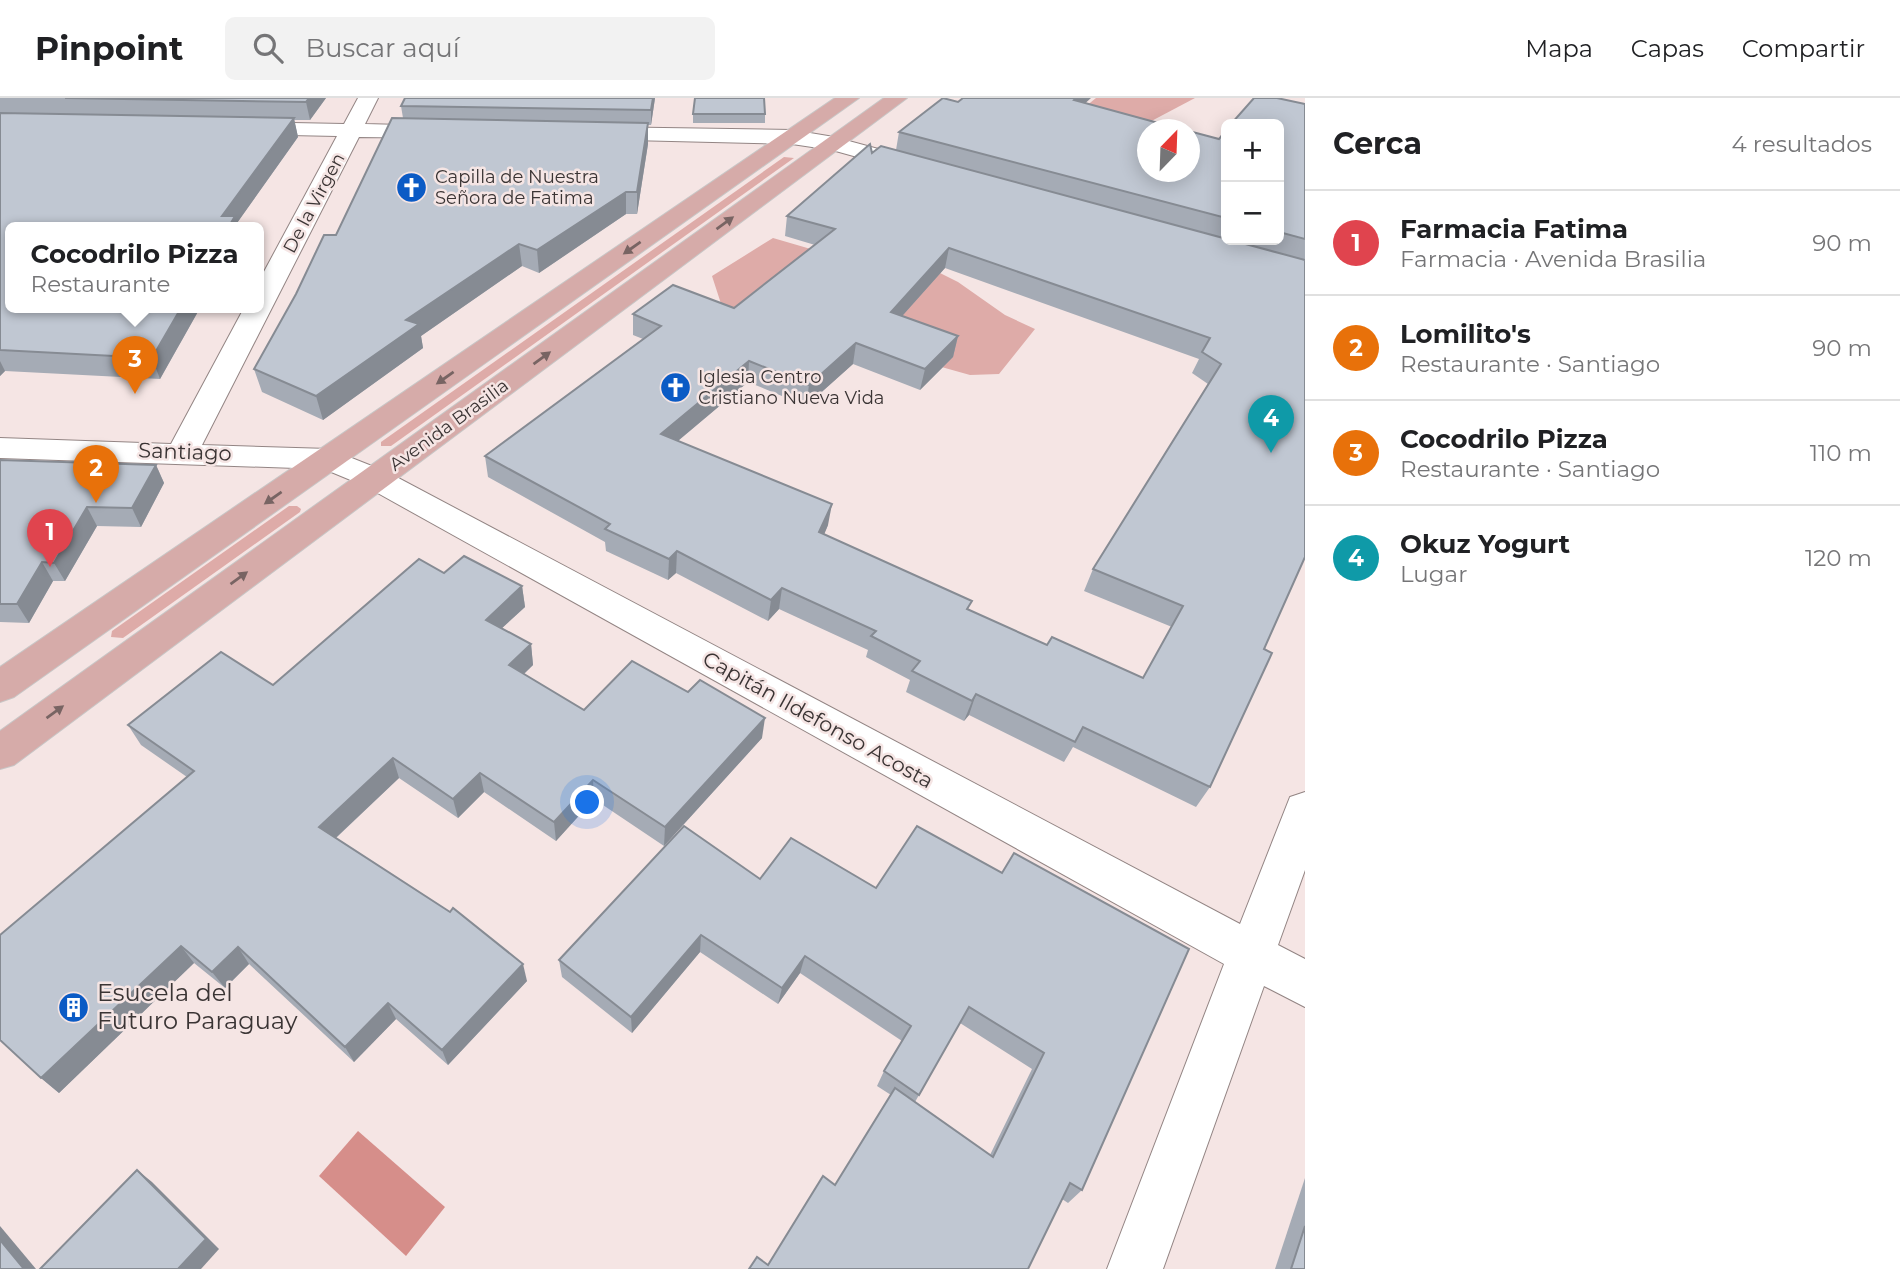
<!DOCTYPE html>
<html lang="es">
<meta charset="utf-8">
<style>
:root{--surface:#fff;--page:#f2f2f2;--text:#202124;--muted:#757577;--line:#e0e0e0;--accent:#db2777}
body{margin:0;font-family:Montserrat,sans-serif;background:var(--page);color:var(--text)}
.controls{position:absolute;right:21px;top:21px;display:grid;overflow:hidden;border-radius:10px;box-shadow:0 4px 18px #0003}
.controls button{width:63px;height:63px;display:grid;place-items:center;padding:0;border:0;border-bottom:2px solid var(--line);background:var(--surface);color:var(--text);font:35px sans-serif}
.compass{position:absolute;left:1137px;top:21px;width:63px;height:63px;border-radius:50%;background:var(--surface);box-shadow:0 4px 18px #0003;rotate:23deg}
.you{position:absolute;left:588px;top:705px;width:24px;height:24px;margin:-18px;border:5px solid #fff;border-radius:50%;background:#1a73e8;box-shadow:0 0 0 10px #1a73e833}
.badge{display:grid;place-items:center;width:46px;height:46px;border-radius:50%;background:var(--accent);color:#fff;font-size:23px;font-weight:700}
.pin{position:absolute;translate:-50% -58px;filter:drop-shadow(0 2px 4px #0008)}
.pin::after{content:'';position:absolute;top:37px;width:24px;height:21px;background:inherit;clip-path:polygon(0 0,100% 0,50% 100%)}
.popup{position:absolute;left:5px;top:124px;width:259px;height:91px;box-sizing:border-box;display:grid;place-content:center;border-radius:10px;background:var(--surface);filter:drop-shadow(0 2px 5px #0005);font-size:23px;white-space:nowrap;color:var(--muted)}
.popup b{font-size:26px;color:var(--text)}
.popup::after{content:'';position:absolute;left:50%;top:100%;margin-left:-14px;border:14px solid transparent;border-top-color:var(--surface)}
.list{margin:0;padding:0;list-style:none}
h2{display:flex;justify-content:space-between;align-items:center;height:91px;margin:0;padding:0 28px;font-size:30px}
h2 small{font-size:23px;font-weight:400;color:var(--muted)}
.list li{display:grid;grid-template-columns:46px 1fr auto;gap:21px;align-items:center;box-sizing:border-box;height:105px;padding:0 28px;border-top:2px solid var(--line)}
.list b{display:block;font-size:26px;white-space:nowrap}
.list p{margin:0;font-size:23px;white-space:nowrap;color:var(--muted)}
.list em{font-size:23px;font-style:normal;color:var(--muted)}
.icon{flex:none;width:38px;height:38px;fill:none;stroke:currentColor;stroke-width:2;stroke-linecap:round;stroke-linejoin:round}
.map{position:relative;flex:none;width:1305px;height:1171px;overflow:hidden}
header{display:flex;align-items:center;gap:42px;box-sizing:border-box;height:98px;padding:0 35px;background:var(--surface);border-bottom:2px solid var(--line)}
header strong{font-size:33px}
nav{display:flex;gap:38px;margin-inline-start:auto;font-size:24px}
.search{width:490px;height:63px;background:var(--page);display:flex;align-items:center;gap:18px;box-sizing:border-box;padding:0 24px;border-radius:10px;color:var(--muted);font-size:26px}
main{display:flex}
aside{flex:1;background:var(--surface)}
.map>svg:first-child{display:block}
.green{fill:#deaba8}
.water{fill:#d68e8a}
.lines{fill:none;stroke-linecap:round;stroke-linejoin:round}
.minor-casing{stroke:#938584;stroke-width:2}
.major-casing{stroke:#c8c6c6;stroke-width:2}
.minor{fill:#fff;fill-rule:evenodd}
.major{fill:#d6aba9;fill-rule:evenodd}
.wall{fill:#a5abb5;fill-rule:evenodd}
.shaded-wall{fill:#868b93}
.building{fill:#c0c7d2;stroke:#868b93;stroke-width:2;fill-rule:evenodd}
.oneway{fill:#786463}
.labels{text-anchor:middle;stroke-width:5;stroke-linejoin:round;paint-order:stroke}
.far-poi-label{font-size:18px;fill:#3a3434;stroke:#f5e5e4;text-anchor:start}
.far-street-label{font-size:18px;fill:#3a3434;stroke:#f5e5e4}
.street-label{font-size:21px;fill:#3a3434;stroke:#f5e5e4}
.near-poi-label{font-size:24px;fill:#3a3434;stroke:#f5e5e4;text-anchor:start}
</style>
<header>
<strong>Pinpoint</strong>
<div class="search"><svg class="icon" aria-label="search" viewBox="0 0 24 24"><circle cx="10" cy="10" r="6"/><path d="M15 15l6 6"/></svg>Buscar aquí</div>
<nav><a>Mapa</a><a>Capas</a><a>Compartir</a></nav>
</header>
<main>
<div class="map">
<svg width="1305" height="1171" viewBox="0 0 1305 1171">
<rect width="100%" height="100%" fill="#f5e5e4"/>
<g class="green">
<path d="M 1096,0 L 1195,0 L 1142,28 L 1085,9 Z"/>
<path d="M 784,59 L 794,60 L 391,348 L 381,348 L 381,344 Z"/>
<path d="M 773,140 L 845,161 L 930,170 L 958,184 L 1005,217 L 1035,231 L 999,276 L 970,277 L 913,261 L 725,218 L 712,178 Z"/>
<path d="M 289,408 L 297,408 L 301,411 L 300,414 L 123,540 L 111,539 L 112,533 Z"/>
</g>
<path class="water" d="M 358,1033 L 445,1109 L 406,1158 L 319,1078 Z"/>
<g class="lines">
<defs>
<g id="minor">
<path d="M 358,0 L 378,0 L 365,26 L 439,28 L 450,34 L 439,40 L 359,39 L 202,347 L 329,351 L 387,374 L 1240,826 L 1290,699 L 1305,694 L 1305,772 L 1278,847 L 1305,861 L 1305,909 L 1264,888 L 1163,1171 L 1107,1171 L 1224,866 L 365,388 L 324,371 L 0,360 L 0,340 L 171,346 L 244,210 L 259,210 L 259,183 L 337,38 L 244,36 L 233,30 L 244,24 L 344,26 Z"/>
<path d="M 597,29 L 792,32 L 834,39 L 919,62 L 922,67 L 911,74 L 832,52 L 792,46 L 589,41 L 586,36 Z"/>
</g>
<g id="major">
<path d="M 835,0 L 859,0 L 14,599 L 0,604 L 0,569 Z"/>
<path d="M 884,0 L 907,0 L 14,667 L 0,671 L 0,633 Z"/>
</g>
</defs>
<use href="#minor" class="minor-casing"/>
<use href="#major" class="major-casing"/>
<use href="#minor" class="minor"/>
<use href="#major" class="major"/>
</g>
<g class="wall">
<path d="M 0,0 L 326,0 L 310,22 L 294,22 L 298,39 L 237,125 L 200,210 L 160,281 L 5,273 L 0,278 Z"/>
<path d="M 655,0 L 651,27 L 648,27 L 648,46 L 637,116 L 626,116 L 539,175 L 522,168 L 421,238 L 423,250 L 323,322 L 262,294 L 254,271 L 336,137 L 403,20 L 401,8 Z"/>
<path d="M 958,4 L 1086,5 L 1219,41 L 1226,32 L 1226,142 L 1279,142 L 1279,26 L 1305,6 L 1305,459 L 1264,551 L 1210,689 L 1196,709 L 1073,649 L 1064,664 L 969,617 L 964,623 L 906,594 L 910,582 L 866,559 L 868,552 L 779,511 L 768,523 L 676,475 L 668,482 L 606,453 L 605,444 L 488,379 L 485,358 L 643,241 L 633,237 L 633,216 L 734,210 L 815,147 L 785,138 L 787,118 L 872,55 L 896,52 L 899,34 ZM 945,170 L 1199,261 L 1192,275 L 1208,286 L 1093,471 L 1084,493 L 1172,529 L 1143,580 L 1047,547 L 970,512 L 824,436 L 828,427 L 678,343 L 748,284 L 806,308 L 853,266 L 920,292 L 953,259 L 958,238 L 902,218 Z"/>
<rect x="693" y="16" width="72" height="9"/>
<path d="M 0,362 L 156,367 L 164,385 L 141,429 L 97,428 L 65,483 L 53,483 L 29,525 L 0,524 Z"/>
<path d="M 444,475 L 522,488 L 525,509 L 502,530 L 531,546 L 533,567 L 524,576 L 584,612 L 762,640 L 664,748 L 594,701 L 556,743 L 484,694 L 458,720 L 399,680 L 336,740 L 527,883 L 448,967 L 396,921 L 354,964 L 249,866 L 225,890 L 194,865 L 59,995 L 41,980 L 187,679 L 141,647 L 128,627 L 273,587 Z"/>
<path d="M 1002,775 L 1082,1092 L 1068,1105 L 1062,1101 L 768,1167 L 835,1087 L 891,997 L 877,988 L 884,973 L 902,943 L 800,875 L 778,906 L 700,854 L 632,935 L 562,879 L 559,862 L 760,781 L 876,790 ZM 960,925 L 1032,971 L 990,1057 L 915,1004 Z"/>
<path d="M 1305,1080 L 1305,1171 L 1275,1171 Z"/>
</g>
<g class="shaded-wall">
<path d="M 309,0 L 326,0 L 310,22 L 306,4 Z"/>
<path d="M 653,0 L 655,0 L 651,27 L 651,12 Z"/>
<path d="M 1076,0 L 1091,0 L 1069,20 L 1074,2 Z"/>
<path d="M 294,20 L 298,39 L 237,125 L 238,130 L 226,130 L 222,118 Z"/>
<path d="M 648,25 L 648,46 L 637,116 L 637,94 Z"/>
<path d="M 626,94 L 626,116 L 539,175 L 537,152 Z"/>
<path d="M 519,146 L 522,168 L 421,238 L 423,250 L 323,322 L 316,298 L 406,222 Z"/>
<path d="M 949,150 L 945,170 L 887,235 L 891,214 Z"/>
<path d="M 181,210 L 200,210 L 160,281 L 152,260 Z"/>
<path d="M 958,238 L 953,259 L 920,292 L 925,271 Z"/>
<path d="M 856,245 L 853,266 L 806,308 L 809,287 Z"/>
<path d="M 0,263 L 5,273 L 0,278 Z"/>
<path d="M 749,263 L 748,284 L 661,357 L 661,336 Z"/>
<path d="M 156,367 L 164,385 L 141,429 L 132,410 Z"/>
<path d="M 832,406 L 828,427 L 816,456 L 819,434 Z"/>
<path d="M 87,409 L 97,428 L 65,483 L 54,465 Z"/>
<path d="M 677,453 L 676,475 L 668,482 L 669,461 Z"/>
<path d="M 42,464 L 53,483 L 29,525 L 17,506 Z"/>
<path d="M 522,488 L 525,509 L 489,542 L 486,522 Z"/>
<path d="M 782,490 L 779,511 L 768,523 L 771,502 Z"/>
<path d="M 531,546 L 533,567 L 512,587 L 509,567 Z"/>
<path d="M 976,596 L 969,617 L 964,623 L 972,603 Z"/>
<path d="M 765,620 L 762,640 L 664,748 L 665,729 Z"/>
<path d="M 393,660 L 399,680 L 327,748 L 319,729 Z"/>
<path d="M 480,675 L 484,694 L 458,720 L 453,701 Z"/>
<path d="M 593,682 L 594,701 L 556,743 L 554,724 Z"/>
<path d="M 701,837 L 700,854 L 632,935 L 631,919 Z"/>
<path d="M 181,848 L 194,865 L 59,995 L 41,980 Z"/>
<path d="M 238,849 L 249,866 L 225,890 L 212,874 Z"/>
<path d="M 805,858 L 800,875 L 778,906 L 782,890 Z"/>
<path d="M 523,866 L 527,883 L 448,967 L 442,952 Z"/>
<path d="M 388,905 L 396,921 L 354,964 L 345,949 Z"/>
<path d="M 137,1072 L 152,1084 L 219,1151 L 201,1171 L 178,1171 Z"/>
<path d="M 0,1128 L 36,1171 L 24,1171 L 0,1142 Z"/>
</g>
<g class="building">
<path d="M 65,0 L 309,0 L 306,4 Z"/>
<path d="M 405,0 L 653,0 L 651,12 L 401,8 Z"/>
<path d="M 695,0 L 764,0 L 765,16 L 693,16 Z"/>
<path d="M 943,0 L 958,4 L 963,0 L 1076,0 L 1074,2 L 1184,32 L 1147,32 L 1147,74 L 1189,74 L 1189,33 L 1219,41 L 1226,32 L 1226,120 L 899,34 Z"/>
<path d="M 1254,0 L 1277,0 L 1305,6 L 1305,141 L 1279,134 L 1279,26 L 1231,26 Z"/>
<path d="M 0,15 L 294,20 L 222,118 L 235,118 L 228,130 L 11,130 L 11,210 L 181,210 L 152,260 L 0,252 Z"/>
<path d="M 392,20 L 648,25 L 637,94 L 626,94 L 537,152 L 519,146 L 406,222 L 419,226 L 316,298 L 254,271 L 296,196 L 324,137 L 336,137 Z"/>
<path d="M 870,46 L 872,55 L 881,48 L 1305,162 L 1305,459 L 1264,551 L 1272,555 L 1210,689 L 1083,629 L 1075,644 L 976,596 L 972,603 L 912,573 L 920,563 L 871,538 L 876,533 L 782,490 L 771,502 L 677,453 L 669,461 L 605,431 L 610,426 L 485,358 L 661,228 L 633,216 L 673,187 L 734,210 L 835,131 L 787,118 ZM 949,150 L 1210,240 L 1202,254 L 1221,266 L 1093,471 L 1183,508 L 1143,580 L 1052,539 L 1047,547 L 967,511 L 972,503 L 819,434 L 832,406 L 661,336 L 749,263 L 809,287 L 856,245 L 925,271 L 958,238 L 891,214 Z"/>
<path d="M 0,362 L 156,367 L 132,410 L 87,409 L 54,465 L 42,464 L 17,506 L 0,506 Z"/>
<path d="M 464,458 L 522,488 L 486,522 L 531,546 L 509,567 L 584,612 L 632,563 L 688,594 L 700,582 L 765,620 L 665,729 L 593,682 L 554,724 L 480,675 L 453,701 L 393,660 L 319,729 L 450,814 L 453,810 L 523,866 L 442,952 L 388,905 L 345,949 L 238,849 L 212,874 L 181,848 L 41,980 L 0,942 L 0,837 L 194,673 L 128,627 L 221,554 L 273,587 L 419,461 L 444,475 Z"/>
<path d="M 684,728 L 760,781 L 791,740 L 876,790 L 917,728 L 1002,775 L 1014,755 L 1189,851 L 1082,1092 L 1070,1085 L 1028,1171 L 749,1171 L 757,1159 L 768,1167 L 823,1078 L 835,1087 L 895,990 L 993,1059 L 1044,955 L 969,909 L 919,997 L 884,973 L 911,928 L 805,858 L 782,890 L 701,837 L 631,919 L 559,862 Z"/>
<path d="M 137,1072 L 206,1141 L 178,1171 L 40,1171 Z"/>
<path d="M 1305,1128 L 1305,1171 L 1291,1171 Z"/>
<path d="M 0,1142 L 24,1171 L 0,1171 Z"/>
</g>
<defs><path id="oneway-solid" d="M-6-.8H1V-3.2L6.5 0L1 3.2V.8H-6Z" transform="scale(1.75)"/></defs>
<g class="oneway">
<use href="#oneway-solid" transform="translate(725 125) rotate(-36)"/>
<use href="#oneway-solid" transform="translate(632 150) rotate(145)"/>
<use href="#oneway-solid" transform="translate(542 260) rotate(-36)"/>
<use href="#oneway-solid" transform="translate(445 280) rotate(145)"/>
<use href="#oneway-solid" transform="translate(273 400) rotate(145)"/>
<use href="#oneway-solid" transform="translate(239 480) rotate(-36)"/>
<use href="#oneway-solid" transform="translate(55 614) rotate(-36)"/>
</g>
<defs>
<symbol id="church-disc" viewBox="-11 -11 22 22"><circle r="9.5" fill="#0b5bc5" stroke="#f5e5e4"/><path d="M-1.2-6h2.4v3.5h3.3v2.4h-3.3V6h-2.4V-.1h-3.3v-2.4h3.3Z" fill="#fff"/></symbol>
<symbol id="building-disc" viewBox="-11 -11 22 22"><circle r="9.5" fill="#0b5bc5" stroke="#f5e5e4"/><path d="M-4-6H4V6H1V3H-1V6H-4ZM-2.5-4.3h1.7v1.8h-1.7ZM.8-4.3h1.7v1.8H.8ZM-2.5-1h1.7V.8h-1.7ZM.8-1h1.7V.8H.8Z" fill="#fff"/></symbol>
</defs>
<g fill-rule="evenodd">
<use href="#church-disc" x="394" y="72" width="35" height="35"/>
<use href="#church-disc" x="658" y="272" width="35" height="35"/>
<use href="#building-disc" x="56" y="892" width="35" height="35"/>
</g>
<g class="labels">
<g class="far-poi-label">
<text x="435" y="85">Capilla de Nuestra<tspan x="435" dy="21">Señora de Fatima</tspan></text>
<text x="698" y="285">Iglesia Centro<tspan x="698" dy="21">Cristiano Nueva Vida</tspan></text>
</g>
<g class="far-street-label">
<text transform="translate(314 105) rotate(-62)" y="6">De la Virgen</text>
<text transform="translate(449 327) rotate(-36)" y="6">Avenida Brasilia</text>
</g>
<g class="street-label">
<text transform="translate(185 354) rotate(2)" y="7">Santiago</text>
<text transform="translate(818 622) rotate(29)" y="7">Capitán Ildefonso Acosta</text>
</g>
<g class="near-poi-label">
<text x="97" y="903">Esucela del<tspan x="97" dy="28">Futuro Paraguay</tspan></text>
</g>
</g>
</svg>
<div class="controls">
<button>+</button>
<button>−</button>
</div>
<svg class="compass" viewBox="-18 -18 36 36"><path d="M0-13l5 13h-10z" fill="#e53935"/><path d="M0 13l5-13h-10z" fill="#757577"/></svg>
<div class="you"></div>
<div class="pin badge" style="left:50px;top:469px;background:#e0444e">1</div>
<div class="pin badge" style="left:96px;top:405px;background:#e8710a">2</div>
<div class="pin badge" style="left:135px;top:296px;background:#e8710a">3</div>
<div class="popup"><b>Cocodrilo Pizza</b>Restaurante</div>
<div class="pin badge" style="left:1271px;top:355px;background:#0f9aa8">4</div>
</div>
<aside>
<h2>Cerca<small>4 resultados</small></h2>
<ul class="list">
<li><span class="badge" style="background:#e0444e">1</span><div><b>Farmacia Fatima</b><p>Farmacia · Avenida Brasilia</p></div><em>90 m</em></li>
<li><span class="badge" style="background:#e8710a">2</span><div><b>Lomilito's</b><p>Restaurante · Santiago</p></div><em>90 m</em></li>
<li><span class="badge" style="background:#e8710a">3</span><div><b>Cocodrilo Pizza</b><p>Restaurante · Santiago</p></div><em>110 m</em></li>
<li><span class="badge" style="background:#0f9aa8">4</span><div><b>Okuz Yogurt</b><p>Lugar</p></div><em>120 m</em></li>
</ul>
</aside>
</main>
